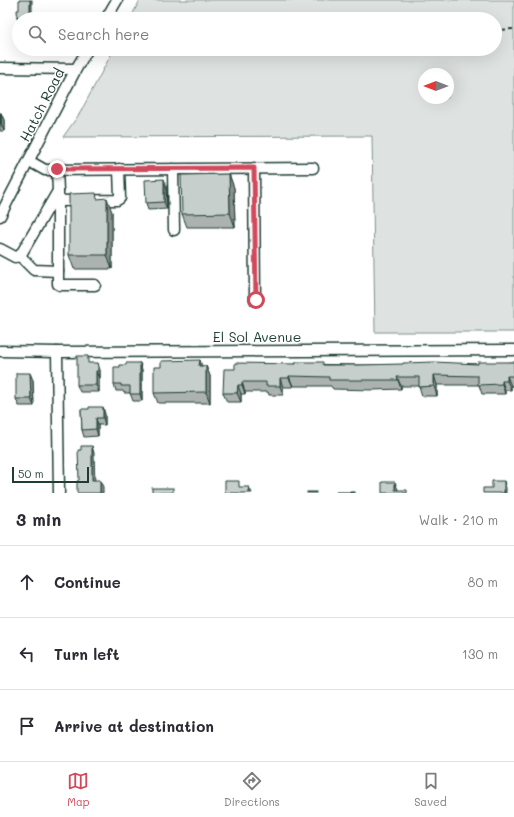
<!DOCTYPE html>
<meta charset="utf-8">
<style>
:root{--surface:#fff;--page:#f7f7f7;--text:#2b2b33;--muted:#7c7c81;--line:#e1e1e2;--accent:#d1495b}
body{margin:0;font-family:Mali,sans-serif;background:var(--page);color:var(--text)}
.compass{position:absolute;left:418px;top:68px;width:36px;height:36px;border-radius:50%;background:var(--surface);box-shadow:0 4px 16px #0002;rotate:270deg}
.scale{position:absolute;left:12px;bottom:10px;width:77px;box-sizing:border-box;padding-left:4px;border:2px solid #1f3d34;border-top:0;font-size:11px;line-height:14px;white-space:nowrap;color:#1f3d34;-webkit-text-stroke:3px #fff;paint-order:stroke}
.stop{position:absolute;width:12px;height:12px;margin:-9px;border:3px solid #d1495b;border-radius:50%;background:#fff}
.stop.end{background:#d1495b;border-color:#fff;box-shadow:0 1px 4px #0008}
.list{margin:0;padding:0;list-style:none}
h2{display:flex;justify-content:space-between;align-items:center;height:52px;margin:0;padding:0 16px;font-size:17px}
h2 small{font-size:13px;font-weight:400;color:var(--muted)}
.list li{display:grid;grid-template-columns:26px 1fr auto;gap:12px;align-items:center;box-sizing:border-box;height:72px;padding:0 16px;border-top:1px solid var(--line)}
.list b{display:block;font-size:15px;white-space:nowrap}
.list em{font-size:13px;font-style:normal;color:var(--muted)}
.icon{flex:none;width:22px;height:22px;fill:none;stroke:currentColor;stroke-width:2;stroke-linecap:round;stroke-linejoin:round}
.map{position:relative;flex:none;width:514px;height:493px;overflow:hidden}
.search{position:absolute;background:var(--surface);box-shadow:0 4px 16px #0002;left:12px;right:12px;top:12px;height:44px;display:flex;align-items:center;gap:10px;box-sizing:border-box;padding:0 14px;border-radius:22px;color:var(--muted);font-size:15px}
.sheet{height:268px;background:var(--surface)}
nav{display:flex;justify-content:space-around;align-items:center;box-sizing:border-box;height:56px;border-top:1px solid var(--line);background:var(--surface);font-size:11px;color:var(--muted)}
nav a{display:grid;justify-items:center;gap:2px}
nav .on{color:var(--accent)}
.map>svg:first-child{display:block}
.green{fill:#dee3e2;stroke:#7e908b;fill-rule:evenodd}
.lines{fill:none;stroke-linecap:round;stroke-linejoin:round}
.minor-casing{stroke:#1f3d34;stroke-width:13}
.path{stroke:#1f3d34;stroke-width:2;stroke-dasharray:4 3;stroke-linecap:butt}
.minor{stroke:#fff;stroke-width:10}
.wall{fill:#abb2af;stroke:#1f3d34}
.shaded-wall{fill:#8b918f;stroke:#1f3d34}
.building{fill:#c7cfcc;stroke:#1f3d34}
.route{stroke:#d1495b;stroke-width:5}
.labels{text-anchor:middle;stroke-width:3;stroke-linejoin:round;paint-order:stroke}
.street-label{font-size:14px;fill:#1f3d34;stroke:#fff}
</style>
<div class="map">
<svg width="514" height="493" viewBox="0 0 514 493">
<rect width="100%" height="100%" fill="#fff"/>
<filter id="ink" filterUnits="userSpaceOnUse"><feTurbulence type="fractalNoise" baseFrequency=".025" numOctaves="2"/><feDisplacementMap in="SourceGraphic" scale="8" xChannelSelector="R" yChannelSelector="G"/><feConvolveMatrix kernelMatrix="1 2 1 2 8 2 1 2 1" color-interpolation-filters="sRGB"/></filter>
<g filter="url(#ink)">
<path class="green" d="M 140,0 L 514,0 L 514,332 L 375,332 L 372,136 L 63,137 L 80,113 L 114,49 L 495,49 L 495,19 L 130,19 ZM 424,74 L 448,74 L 448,98 L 424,98 Z"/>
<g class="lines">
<defs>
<g id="minor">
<path d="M 106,19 L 117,0"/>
<path d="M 0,68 L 76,69"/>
<path d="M 29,161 L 45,170 L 313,168"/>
<path d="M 254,168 L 255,300"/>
<path d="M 173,169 L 174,230"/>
<path d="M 58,201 L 117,200 L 120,198 L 119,169"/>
<path d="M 0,216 L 76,69 L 88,49"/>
<path d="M 0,249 L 15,257 L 20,256 L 58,191 L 57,169"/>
<path d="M 20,256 L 34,270 L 58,271 L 58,191"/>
<path d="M 58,271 L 58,284 L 60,285 L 95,285"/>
<path d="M 0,351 L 57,352 L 514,350"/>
<path d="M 57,352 L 59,493"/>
</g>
</defs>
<use href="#minor" class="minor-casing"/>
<path class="path" d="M 495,30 L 514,29"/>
<use href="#minor" class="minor"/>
</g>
<g class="wall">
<path d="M 0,113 L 1,113 L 4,120 L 4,131 L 0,131 Z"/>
<path d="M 229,174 L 234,188 L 235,227 L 187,227 L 182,214 Z"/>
<path d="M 164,179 L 166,186 L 167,209 L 148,210 L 146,203 Z"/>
<path d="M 98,199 L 112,212 L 112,269 L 74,269 L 69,255 Z"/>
<path d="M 514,362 L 514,386 L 511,386 L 511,390 L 505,390 L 505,394 L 482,394 L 479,385 L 437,385 L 437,396 L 422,396 L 419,386 L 401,386 L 401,389 L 373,390 L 333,389 L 331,386 L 293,386 L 293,387 L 283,387 L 283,395 L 269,395 L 268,392 L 245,392 L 245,394 L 241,394 L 241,402 L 227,402 L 223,393 L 235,369 L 296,364 L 360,365 L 478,364 Z"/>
<path d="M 91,363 L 100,370 L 100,378 L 99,378 L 99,392 L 80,392 L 77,385 Z"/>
<path d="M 140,363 L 142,370 L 142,401 L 133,401 L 130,393 L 124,393 L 123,391 L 116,391 L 114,384 L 120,367 L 126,365 Z"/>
<path d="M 202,366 L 206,366 L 210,376 L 210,403 L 158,403 L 154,393 Z"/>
<path d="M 33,380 L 34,406 L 19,406 L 16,399 Z"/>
<path d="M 81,409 L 105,414 L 105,425 L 98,425 L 98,436 L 84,437 L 82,430 Z"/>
</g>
<g class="shaded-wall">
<rect x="30" y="0" width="2" height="19"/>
<path d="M 1,113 L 4,120 L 4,131 L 1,124 Z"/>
<path d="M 229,174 L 234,188 L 235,227 L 230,213 Z"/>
<path d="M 164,179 L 166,186 L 167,209 L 164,202 Z"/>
<path d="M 107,198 L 112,212 L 112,269 L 107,255 Z"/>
<path d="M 200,360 L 203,370 L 199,366 Z"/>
<path d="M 98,363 L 100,370 L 100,378 L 98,371 Z"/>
<path d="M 140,363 L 142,370 L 142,401 L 140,394 Z"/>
<path d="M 206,366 L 210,376 L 210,403 L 206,392 Z"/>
<path d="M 96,371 L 99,378 L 99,392 L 96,385 Z"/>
<path d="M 30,373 L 33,380 L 34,406 L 31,399 Z"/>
<path d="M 434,375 L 437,385 L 437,396 L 434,386 Z"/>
<path d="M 289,376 L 293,386 L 293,387 L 289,378 Z"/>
<path d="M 507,376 L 511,386 L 511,390 L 507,381 Z"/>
<path d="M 397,377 L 401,386 L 401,389 Z"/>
<path d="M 280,378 L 283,387 L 283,395 L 280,386 Z"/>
<path d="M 502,381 L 505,390 L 505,394 L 502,384 Z"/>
<path d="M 242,382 L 245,392 L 245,394 L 242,385 Z"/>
<path d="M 238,385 L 241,394 L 241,402 L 237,393 Z"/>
<path d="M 103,407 L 105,414 L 105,425 L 103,418 Z"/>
<path d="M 96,418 L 98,425 L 98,436 L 96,429 Z"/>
<path d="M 92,446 L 94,453 L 95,487 L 92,480 Z"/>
<path d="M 100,480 L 103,487 L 103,493 L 100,493 Z"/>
<path d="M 504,481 L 506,488 L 506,493 L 504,493 Z"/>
<path d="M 395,482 L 399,492 L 395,490 Z"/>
<path d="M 249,487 L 252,493 L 249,493 Z"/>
</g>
<g class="building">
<path d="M 19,0 L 30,0 L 30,19 L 19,19 L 19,23 L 18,23 L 17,10 L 19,10 Z"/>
<rect x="0" y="113" width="1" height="11"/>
<path d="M 229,174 L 230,213 L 182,214 L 181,175 Z"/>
<path d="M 164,179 L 164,202 L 146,203 L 145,180 Z"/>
<path d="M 96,193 L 97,199 L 107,198 L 107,255 L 69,255 L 69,194 Z"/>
<path d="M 77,356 L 88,356 L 88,363 L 98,363 L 98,371 L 96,371 L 96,385 L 77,385 Z"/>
<path d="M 200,360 L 199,366 L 206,366 L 206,392 L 154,393 L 154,367 L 161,367 L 161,361 Z"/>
<path d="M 296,362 L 323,362 L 323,365 L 360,365 L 403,364 L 403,363 L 434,362 L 478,364 L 478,362 L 514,362 L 514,376 L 507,376 L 507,381 L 502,381 L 502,384 L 478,385 L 478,376 L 434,375 L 434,386 L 419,387 L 419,377 L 397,377 L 398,380 L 329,380 L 329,377 L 289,376 L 289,378 L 280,378 L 280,386 L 266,386 L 266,382 L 242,382 L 242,385 L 238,385 L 237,393 L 223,393 L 224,369 L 235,369 L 235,363 L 296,364 Z"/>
<path d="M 126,363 L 140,363 L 140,394 L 130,394 L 130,386 L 121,386 L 121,384 L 114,384 L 114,367 L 120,367 L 120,365 L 126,365 Z"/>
<path d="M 16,373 L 30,373 L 31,399 L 16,399 Z"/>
<path d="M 89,407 L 103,407 L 103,418 L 96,418 L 96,429 L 82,430 L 81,409 L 89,409 Z"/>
<path d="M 81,446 L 92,446 L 92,480 L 100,480 L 100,493 L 77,493 L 77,481 L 79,480 L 78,450 L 81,450 Z"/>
<path d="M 225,481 L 239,481 L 239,487 L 249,487 L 249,493 L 225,493 Z"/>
<path d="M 492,481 L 504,481 L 504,493 L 483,493 L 483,488 L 492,488 Z"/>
<path d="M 382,482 L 395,482 L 395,490 L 407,490 L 407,493 L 382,493 Z"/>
<rect x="152" y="488" width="21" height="5"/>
<rect x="307" y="492" width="9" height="1"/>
<rect x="336" y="492" width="19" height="1"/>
</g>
</g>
<g class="lines" filter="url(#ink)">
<path class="route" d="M 57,169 L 254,168 L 256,300"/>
</g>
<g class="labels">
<g class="street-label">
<text transform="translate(42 105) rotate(-63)" y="5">Hatch Road</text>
<text x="257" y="342">El Sol Avenue</text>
</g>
</g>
</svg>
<svg class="compass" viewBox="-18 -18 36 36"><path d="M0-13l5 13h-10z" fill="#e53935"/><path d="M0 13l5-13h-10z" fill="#7c7c81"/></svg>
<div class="scale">50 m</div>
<div class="stop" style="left:256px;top:300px"></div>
<div class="stop end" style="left:57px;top:169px"></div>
<div class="search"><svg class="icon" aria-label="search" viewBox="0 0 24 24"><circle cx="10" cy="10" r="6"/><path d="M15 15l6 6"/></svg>Search here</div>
</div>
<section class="sheet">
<h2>3 min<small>Walk · 210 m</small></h2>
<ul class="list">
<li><svg class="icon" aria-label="ahead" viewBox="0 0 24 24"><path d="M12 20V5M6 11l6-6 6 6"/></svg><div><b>Continue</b></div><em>80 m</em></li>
<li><svg class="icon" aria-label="left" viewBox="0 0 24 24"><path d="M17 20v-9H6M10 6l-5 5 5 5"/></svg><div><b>Turn left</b></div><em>130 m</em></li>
<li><svg class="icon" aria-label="arrive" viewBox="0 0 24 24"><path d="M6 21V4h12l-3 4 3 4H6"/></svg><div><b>Arrive at destination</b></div></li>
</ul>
</section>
<nav>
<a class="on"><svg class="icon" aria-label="map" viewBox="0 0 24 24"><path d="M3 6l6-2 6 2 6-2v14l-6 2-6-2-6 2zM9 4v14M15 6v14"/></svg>Map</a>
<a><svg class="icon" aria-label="directions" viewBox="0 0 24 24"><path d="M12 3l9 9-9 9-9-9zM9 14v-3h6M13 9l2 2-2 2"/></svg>Directions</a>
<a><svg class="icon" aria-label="saved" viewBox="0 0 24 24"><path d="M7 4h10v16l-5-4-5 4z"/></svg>Saved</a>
</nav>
